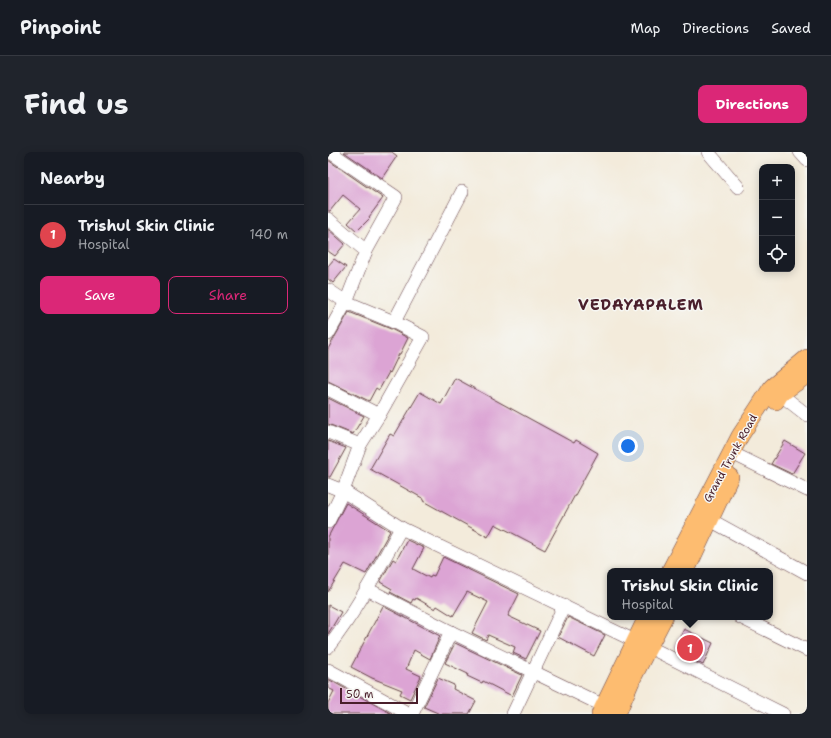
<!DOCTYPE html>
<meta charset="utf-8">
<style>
:root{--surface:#171b24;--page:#20242c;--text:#f1f3f6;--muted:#9ea1a6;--line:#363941;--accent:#db2777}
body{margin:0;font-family:"Shantell Sans",sans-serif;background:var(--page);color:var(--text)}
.controls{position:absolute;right:12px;top:12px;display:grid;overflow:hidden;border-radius:8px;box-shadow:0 2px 10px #0003}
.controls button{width:36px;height:36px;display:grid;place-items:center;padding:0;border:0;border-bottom:1px solid var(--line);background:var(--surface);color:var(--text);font:20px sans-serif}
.scale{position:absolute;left:12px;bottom:10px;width:78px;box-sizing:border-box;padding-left:4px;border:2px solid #4a1f2b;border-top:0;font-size:11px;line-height:14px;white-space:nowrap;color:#4a1f2b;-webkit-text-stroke:3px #f6f6f2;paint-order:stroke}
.you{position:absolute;left:300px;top:294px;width:14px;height:14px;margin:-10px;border:3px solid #fff;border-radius:50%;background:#1a73e8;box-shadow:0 0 0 6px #1a73e833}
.badge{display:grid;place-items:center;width:26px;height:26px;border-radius:50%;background:var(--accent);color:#fff;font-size:13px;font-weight:700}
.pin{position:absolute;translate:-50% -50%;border:2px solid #fff;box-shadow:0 1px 4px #0006}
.popup{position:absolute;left:279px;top:416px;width:166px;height:52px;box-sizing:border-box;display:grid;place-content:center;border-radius:8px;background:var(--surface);filter:drop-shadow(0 1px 3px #0005);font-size:13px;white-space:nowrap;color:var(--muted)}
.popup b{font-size:15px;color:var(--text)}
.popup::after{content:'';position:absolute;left:50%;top:100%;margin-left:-8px;border:8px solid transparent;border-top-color:var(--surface)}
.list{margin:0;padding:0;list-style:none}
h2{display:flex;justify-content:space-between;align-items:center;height:52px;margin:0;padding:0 16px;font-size:17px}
h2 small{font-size:13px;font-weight:400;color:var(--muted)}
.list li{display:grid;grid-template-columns:26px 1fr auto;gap:12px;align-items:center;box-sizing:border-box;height:60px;padding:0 16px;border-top:1px solid var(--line)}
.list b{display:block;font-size:15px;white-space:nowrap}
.list p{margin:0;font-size:13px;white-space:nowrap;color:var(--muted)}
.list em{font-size:13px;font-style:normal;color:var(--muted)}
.actions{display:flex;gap:8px;padding:12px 16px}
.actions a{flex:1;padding:9px 0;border:1px solid var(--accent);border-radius:8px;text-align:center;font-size:14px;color:var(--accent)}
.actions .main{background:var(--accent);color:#fff}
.icon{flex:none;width:22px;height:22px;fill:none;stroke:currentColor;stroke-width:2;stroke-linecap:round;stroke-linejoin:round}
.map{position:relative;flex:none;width:479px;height:562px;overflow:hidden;border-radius:8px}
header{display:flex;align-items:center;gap:24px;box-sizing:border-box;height:56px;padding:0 20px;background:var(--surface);border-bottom:1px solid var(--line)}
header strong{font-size:19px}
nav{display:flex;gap:22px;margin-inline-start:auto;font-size:14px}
.intro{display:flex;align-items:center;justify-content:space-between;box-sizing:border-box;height:96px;padding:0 24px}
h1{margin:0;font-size:28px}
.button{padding:10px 18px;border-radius:8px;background:var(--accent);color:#fff;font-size:14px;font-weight:700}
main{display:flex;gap:24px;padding:0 24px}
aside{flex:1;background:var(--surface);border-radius:8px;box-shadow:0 2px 10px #0003}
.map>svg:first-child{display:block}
.building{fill:#dca4d4}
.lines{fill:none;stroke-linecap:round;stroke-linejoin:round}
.minor-casing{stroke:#633e45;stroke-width:14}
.major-casing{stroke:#633e45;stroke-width:18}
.minor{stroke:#fff;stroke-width:13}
.major{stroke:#fdbc70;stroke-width:17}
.labels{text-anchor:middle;stroke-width:3;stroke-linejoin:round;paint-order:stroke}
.street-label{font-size:11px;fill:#4a1f2b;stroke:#f6f6f2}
.district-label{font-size:15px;font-weight:bold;letter-spacing:1px;fill:#4a1f2b;stroke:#f6f6f2}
</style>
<header>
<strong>Pinpoint</strong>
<nav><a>Map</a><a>Directions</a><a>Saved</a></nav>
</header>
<div class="intro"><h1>Find us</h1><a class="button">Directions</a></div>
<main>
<aside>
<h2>Nearby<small></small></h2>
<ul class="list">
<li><span class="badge" style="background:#e0444e">1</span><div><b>Trishul Skin Clinic</b><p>Hospital</p></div><em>140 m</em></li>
</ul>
<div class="actions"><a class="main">Save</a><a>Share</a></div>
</aside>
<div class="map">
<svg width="479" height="562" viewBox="0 0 479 562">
<rect width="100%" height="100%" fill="#f6f6f2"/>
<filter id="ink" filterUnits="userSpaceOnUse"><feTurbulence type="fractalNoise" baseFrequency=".025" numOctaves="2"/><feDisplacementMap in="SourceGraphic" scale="8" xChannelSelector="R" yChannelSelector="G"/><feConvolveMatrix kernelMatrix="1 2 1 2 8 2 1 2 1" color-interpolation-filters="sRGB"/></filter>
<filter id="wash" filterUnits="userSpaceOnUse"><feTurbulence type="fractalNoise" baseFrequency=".012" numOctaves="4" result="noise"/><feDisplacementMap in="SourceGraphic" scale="16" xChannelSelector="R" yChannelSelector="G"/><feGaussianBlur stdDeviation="0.9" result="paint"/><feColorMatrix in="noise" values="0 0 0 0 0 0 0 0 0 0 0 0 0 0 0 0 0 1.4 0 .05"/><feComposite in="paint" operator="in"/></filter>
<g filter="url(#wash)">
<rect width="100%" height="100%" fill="#f3ebdb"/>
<g id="blocks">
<g class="building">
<path d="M 16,0 L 64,0 L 69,4 L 54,26 Z"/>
<path d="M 0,8 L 55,46 L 41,65 L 42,66 L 29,79 L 20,71 L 32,57 L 15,43 L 2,59 L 0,59 Z"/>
<path d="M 0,77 L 17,92 L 7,104 L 0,99 Z"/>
<path d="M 6,107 L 18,115 L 5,131 L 0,127 L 0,114 Z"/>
<path d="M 21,160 L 63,177 L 80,186 L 72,202 L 71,202 L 62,221 L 61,220 L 51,238 L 48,236 L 41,249 L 0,229 L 0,197 Z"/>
<path d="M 127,226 L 246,291 L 248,288 L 270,301 L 217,398 L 167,372 L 160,385 L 95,349 L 96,347 L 42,317 L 62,282 L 66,284 L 92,240 L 113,252 Z"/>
<path d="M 0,246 L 36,264 L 25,282 L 0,272 Z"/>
<path d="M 0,289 L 18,296 L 2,325 L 0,325 Z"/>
<path d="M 457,289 L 477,301 L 464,322 L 443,312 Z"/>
<path d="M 18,351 L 62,379 L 38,422 L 17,412 L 0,440 L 0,385 Z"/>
<path d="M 79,388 L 96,396 L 85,417 L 102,426 L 103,423 L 106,424 L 115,405 L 191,442 L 180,464 L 212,479 L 198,507 L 185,501 L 187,495 L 160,483 L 158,488 L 144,481 L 160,450 L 139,440 L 125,464 L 109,454 L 107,457 L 88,446 L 87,448 L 85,447 L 83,451 L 62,440 L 64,437 L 52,430 L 65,407 L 68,409 Z"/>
<path d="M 0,453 L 13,460 L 0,482 Z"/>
<path d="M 55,454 L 112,484 L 102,507 L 86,498 L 78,517 L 93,524 L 82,547 L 72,542 L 74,538 L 44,526 L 23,515 Z"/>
<path d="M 240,465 L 277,483 L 266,504 L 230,485 Z"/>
<path d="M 356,477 L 385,491 L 375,513 L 361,506 L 363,503 L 347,495 Z"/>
<path d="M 127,491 L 194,523 L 184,544 L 155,529 L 154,531 L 139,524 L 140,522 L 117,511 Z"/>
<path d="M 110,526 L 126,533 L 125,537 L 148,549 L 141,562 L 112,562 L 96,555 Z"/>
<path d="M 0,527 L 64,562 L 0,562 L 0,551 L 6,539 L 0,536 Z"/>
</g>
</g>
</g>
<g filter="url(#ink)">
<use href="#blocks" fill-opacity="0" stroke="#633e45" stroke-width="1"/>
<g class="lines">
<defs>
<g id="minor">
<path d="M 2,0 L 68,45 L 38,99"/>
<path d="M 380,0 L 410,35"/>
<path d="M 472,0 L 479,8"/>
<path d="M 0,67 L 38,99 L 18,150 L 0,182"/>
<path d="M 0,138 L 18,150 L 66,170 L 95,185 L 51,263 L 32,293 L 15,339 L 0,370"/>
<path d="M 66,170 L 134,40"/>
<path d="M 0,237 L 51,263"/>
<path d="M 452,242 L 479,263"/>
<path d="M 0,280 L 32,293"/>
<path d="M 412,305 L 479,338"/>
<path d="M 0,333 L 15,339 L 73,376 L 307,489 L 321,495 L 455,562"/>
<path d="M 375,364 L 479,421"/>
<path d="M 39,437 L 123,480 L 276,554"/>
<path d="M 412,465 L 479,498"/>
<path d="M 0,495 C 29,458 50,417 73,376"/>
<path d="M 0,518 L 81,562"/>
<path d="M 84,562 L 123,480"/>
<path d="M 185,562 L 236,454"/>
</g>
<g id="major">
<path d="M 448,249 L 452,242 L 479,223"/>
<path d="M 342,419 L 412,284 L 444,235 L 479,206"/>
<path d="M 358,419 L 402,325"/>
<path d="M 272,562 L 319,465"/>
<path d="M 289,562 L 304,527 L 336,465"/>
</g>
</defs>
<use href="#minor" class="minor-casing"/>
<use href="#major" class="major-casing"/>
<use href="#minor" class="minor"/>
<use href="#major" class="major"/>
</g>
</g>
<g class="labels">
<g class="street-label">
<text transform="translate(402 306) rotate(-61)" y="4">Grand Trunk Road</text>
</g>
<g class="district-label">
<text x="313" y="158">VEDAYAPALEM</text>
</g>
</g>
</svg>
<div class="controls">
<button>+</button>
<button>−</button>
<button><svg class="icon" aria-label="locate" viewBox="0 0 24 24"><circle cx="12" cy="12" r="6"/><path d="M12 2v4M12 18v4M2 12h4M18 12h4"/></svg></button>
</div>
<div class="scale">50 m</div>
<div class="you"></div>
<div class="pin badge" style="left:362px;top:496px;background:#e0444e">1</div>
<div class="popup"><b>Trishul Skin Clinic</b>Hospital</div>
</div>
</main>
